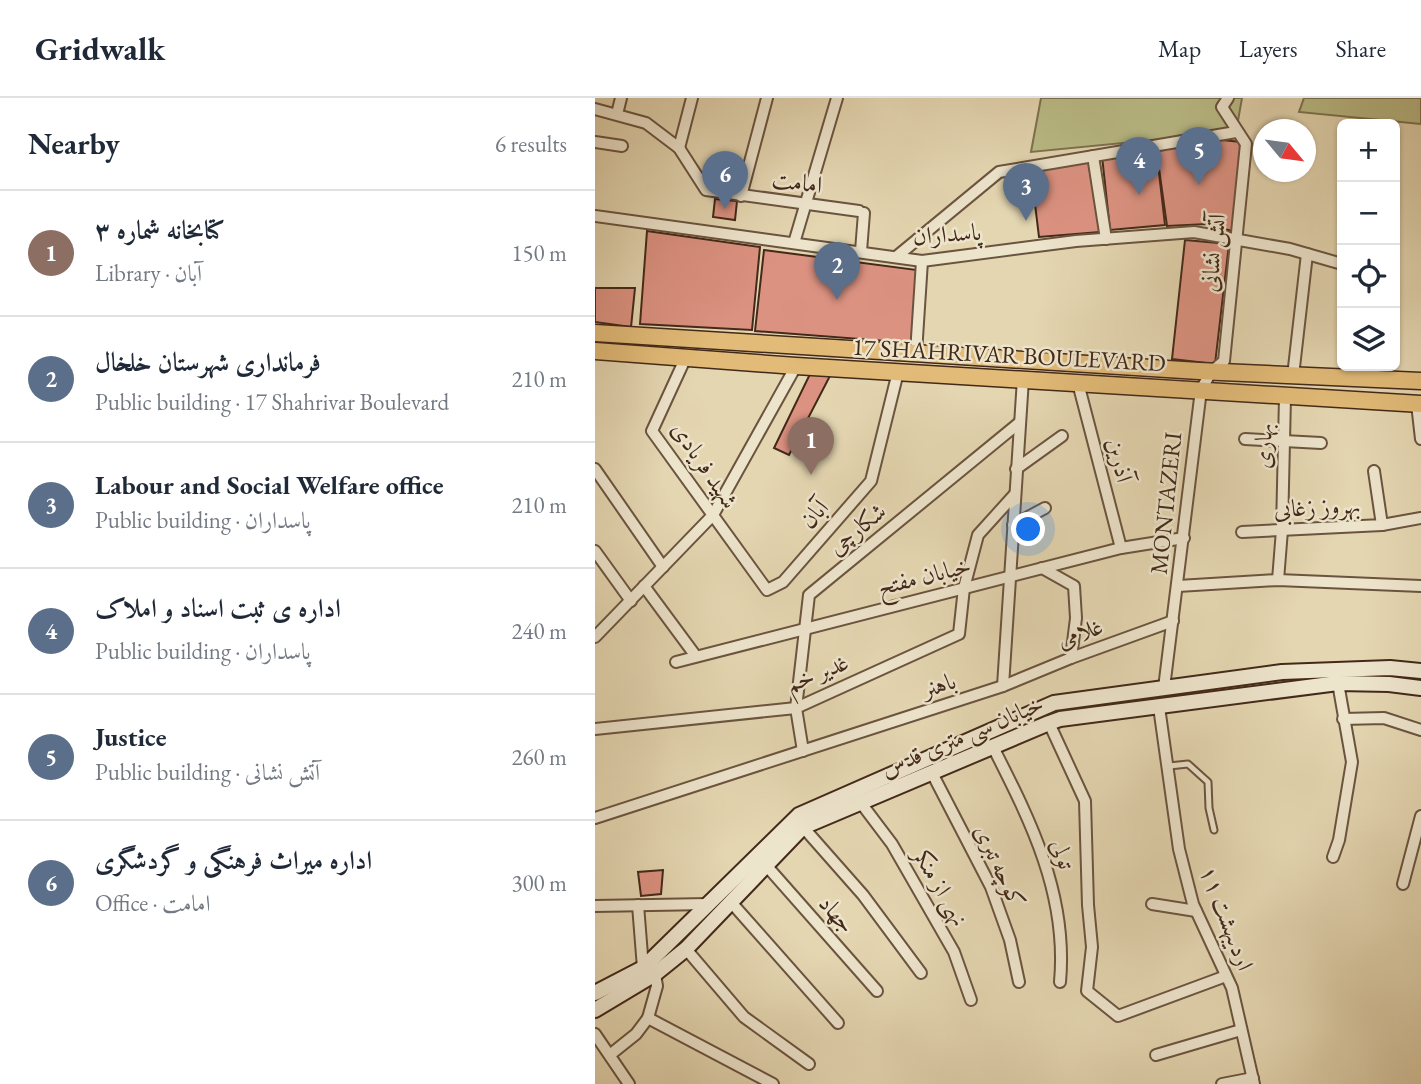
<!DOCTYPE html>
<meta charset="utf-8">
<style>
:root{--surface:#fff;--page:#f2f2f3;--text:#1f2937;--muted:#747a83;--line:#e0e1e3;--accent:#db2777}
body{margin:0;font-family:"EB Garamond",Amiri,serif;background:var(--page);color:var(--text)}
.controls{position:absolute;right:21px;top:21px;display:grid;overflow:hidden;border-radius:10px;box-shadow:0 2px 5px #0004}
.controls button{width:63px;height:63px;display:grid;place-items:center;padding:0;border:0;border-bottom:2px solid var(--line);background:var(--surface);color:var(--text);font:35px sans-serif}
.compass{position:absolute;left:658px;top:21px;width:63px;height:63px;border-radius:50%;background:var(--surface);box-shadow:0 2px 5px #0004;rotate:119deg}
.you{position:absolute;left:434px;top:432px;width:24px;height:24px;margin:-18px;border:5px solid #fff;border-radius:50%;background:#1a73e8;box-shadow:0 0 0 10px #1a73e833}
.badge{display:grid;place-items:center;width:46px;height:46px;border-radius:50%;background:var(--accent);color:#fff;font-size:23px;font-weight:700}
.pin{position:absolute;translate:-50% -58px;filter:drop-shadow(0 2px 4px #0008)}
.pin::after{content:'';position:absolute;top:37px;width:24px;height:21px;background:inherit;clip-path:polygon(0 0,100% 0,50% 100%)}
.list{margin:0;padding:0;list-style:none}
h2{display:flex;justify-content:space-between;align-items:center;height:91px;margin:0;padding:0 28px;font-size:30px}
h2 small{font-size:23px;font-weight:400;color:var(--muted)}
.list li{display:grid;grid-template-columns:46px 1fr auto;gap:21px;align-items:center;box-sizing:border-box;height:126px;padding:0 28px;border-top:2px solid var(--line)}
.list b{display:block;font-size:26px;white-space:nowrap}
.list p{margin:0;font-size:23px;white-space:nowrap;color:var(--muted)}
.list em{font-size:23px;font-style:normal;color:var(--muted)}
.icon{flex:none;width:38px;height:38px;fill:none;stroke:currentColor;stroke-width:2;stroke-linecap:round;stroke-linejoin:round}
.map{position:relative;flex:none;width:826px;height:986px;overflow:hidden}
header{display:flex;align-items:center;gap:42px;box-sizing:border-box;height:98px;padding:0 35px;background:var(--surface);border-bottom:2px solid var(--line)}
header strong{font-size:33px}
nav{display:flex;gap:38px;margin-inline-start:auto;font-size:24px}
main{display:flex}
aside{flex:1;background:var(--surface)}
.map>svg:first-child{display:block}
.green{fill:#babc87;stroke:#7e7250;stroke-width:2}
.building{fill:#dc9281;stroke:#432919;stroke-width:2}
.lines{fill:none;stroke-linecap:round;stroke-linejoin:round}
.service-casing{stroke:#6b543f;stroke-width:9}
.minor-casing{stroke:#6b543f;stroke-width:14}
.secondary-casing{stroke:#432919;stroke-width:18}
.primary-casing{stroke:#432919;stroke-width:19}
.service{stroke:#ede4cc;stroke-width:5}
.minor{stroke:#ede4cc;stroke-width:10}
.secondary{stroke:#ede4cc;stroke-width:14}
.primary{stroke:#e2bb78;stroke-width:16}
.labels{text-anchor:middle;stroke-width:5;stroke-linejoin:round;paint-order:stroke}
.street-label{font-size:24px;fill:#432919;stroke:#ede4cc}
</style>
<header>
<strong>Gridwalk</strong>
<nav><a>Map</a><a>Layers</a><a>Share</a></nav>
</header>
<main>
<aside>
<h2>Nearby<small>6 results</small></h2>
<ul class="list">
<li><span class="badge" style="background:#8d6e63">1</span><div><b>کتابخانه شماره ۳</b><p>Library · آبان</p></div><em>150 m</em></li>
<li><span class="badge" style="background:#5c6f8a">2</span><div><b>فرمانداری شهرستان خلخال</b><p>Public building · 17 Shahrivar Boulevard</p></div><em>210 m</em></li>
<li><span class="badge" style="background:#5c6f8a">3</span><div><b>Labour and Social Welfare office</b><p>Public building · پاسداران</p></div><em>210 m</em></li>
<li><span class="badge" style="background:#5c6f8a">4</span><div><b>اداره ی ثبت اسناد و املاک</b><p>Public building · پاسداران</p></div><em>240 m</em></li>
<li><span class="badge" style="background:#5c6f8a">5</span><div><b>Justice</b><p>Public building · آتش نشانی</p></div><em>260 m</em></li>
<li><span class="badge" style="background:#5c6f8a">6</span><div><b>اداره میراث فرهنگی و گردشگری</b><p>Office · امامت</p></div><em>300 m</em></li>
</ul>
</aside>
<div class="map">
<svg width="826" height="986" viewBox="0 0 826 986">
<rect width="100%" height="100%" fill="#e4d6b1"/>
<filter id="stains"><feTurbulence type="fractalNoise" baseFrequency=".00286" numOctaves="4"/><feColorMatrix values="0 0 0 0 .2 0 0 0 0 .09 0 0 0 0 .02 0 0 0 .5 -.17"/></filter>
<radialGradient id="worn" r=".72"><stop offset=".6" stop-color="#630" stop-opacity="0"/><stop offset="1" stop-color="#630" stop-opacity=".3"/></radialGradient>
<g class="green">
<path d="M 446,0 L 647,0 L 641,34 L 436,54 Z"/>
<path d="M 709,0 L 826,0 L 826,26 L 704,14 Z"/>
</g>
<g class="building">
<path d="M 608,40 L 646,44 L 637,133 L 612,126 L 572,128 L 561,49 Z"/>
<path d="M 561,49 L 570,127 L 515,132 L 507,58 Z"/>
<path d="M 494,62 L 505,134 L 444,139 L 436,73 Z"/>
<path d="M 120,101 L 142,103 L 140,122 L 118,119 Z"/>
<path d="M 52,133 L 165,149 L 157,232 L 45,226 Z"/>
<path d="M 590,142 L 634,146 L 620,266 L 577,261 Z"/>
<path d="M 169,152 L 322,172 L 317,245 L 160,233 Z"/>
<path d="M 0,190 L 40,190 L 36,229 L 0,224 Z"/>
<path d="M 216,274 L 237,274 L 194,357 L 179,350 Z"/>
<path d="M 68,772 L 66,796 L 46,798 L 43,774 Z"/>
</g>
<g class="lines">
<defs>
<path id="service" d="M 574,668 L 593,666 L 613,684 L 614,710 L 619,732"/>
<g id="minor">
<path d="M 0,11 L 51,25 L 84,50 L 111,92 L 264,113"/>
<path d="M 22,16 L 26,0"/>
<path d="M 0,44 L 27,48"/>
<path d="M 84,50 L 97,0"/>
<path d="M 498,58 L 511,141"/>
<path d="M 146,98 L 172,0"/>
<path d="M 0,118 L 327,163 L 481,143 L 599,134 L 695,151 L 747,166"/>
<path d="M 199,145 L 242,0"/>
<path d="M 266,153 L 269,115"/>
<path d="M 301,159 L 404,74 L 641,34"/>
<path d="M 321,255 L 327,163"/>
<path d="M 91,259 L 57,333 L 172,492 L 188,484 L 276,383 L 303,274"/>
<path d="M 698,278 L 712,156"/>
<path d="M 483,285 L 526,450"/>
<path d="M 822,306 L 826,341"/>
<path d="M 650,341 L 726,345"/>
<path d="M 0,371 L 68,469"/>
<path d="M 421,371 L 467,338"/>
<path d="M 418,427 L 450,410"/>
<path d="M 787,427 L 826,420"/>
<path d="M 647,434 L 787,427 L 779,373"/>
<path d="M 0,453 L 36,503"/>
<path d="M 447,470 L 479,488 L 481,520 L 476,560"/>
<path d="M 683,482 L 687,432 L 690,299"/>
<path d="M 49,488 L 100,557"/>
<path d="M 583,488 L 683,482 L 826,488"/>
<path d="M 0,539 L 118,417 L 201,268"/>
<path d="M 81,564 L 526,450 L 589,440"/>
<path d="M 408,588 L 428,281"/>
<path d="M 569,590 L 606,292 L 616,274 L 629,263 L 651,46 L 627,9 L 633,0"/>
<path d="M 564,609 L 584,751 L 598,806 L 637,890 L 659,986"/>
<path d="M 748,621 L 789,620 L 826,632"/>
<path d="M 454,625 L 490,703 L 493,807 L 497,849 L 492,893 L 523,918 L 631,878"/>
<path d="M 0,631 L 201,610 L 364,536 L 369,490 L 383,437 L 420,396"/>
<path d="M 398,649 C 436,724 473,797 465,884"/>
<path d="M 208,653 L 201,610 L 214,497 L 424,325"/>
<path d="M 337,675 L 396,789 L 415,842 L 424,884"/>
<path d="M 266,705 L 297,746 L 359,854 L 376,902"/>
<path d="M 0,720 L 408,588 L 476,560 L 578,523"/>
<path d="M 208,729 L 268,797 L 326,875"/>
<path d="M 738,759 L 744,742 L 757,664 L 743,585"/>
<path d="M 170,766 L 282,893"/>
<path d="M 808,786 L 826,718"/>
<path d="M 135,803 L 243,925"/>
<path d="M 557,806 L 601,813"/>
<path d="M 43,807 L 48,870"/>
<path d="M 0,808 L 113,806"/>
<path d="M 91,851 L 149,919 L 214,966"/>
<path d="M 60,876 L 62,888 L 53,920 L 178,986"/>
<path d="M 0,936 L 34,986"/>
<path d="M 16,956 L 41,936 L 53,920"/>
<path d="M 561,957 L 646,932"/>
<path d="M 627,986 L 658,980"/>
</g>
<g id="secondary">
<path d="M 0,895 L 48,870 L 204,717 L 459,605 L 687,574 L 795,570 L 826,573"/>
<path d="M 0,912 L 60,876 L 91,851 L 208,729 L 454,625 L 465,621 L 743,585 L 794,586 L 826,590"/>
</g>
<g id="primary">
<path d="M 0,235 L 604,273 L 826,283"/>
<path d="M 0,253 L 201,268 L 826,306"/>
</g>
</defs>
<use href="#service" class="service-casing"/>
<use href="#minor" class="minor-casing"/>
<use href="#secondary" class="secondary-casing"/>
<use href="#primary" class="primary-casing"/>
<use href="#service" class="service"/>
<use href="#minor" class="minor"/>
<use href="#secondary" class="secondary"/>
<use href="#primary" class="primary"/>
</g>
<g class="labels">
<g class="street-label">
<text transform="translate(202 84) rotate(7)" y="8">امامت</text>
<text transform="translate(352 136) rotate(-4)" y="8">پاسداران</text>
<text transform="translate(618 155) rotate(-84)" y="8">آتش نشانی</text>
<text transform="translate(414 257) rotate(3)" y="8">17 SHAHRIVAR BOULEVARD</text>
<text transform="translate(668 348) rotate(-88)" y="8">بهاری</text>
<text transform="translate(525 362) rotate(76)" y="8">آذرین</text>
<text transform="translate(110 367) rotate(56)" y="8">شهید فریادی</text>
<text transform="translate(571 405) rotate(-84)" y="8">MONTAZERI</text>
<text transform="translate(722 409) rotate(-3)" y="8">بهروز زغابی</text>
<text transform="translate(219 416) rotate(-49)" y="8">آبان</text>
<text transform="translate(262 431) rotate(-39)" y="8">شکارچی</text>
<text transform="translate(329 478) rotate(-14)" y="8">خیابان مفتح</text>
<text transform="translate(485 535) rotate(-20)" y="8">غلامی</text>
<text transform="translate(222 575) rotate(-22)" y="8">غدیر خم</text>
<text transform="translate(344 587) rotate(-18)" y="8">باهنر</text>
<text transform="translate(367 638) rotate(-23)" y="8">خیابان سی متری قدس</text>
<text transform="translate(468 756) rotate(71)" y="8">تولی</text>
<text transform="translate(405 768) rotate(65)" y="8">کوچه تبری</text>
<text transform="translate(346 789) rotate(60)" y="8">نهی از منکر</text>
<text transform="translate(242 816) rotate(49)" y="8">جهاد</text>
<text transform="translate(632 820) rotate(69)" y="8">۱۱ اردیبهشت</text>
</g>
</g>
<rect width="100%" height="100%" filter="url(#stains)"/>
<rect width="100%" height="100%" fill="url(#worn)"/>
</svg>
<div class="controls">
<button>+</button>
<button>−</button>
<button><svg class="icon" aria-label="locate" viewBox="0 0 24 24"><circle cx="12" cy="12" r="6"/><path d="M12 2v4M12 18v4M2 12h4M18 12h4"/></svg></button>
<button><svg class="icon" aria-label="layers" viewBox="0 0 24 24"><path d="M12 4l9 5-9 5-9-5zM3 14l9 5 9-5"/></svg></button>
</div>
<svg class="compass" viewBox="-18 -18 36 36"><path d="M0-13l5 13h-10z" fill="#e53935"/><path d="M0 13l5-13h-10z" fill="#747a83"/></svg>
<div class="you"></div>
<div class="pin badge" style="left:216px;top:377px;background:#8d6e63">1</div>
<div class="pin badge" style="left:242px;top:202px;background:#5c6f8a">2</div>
<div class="pin badge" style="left:431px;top:123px;background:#5c6f8a">3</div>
<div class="pin badge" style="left:544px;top:97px;background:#5c6f8a">4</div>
<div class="pin badge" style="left:604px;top:87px;background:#5c6f8a">5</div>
<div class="pin badge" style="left:130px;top:111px;background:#5c6f8a">6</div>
</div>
</main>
